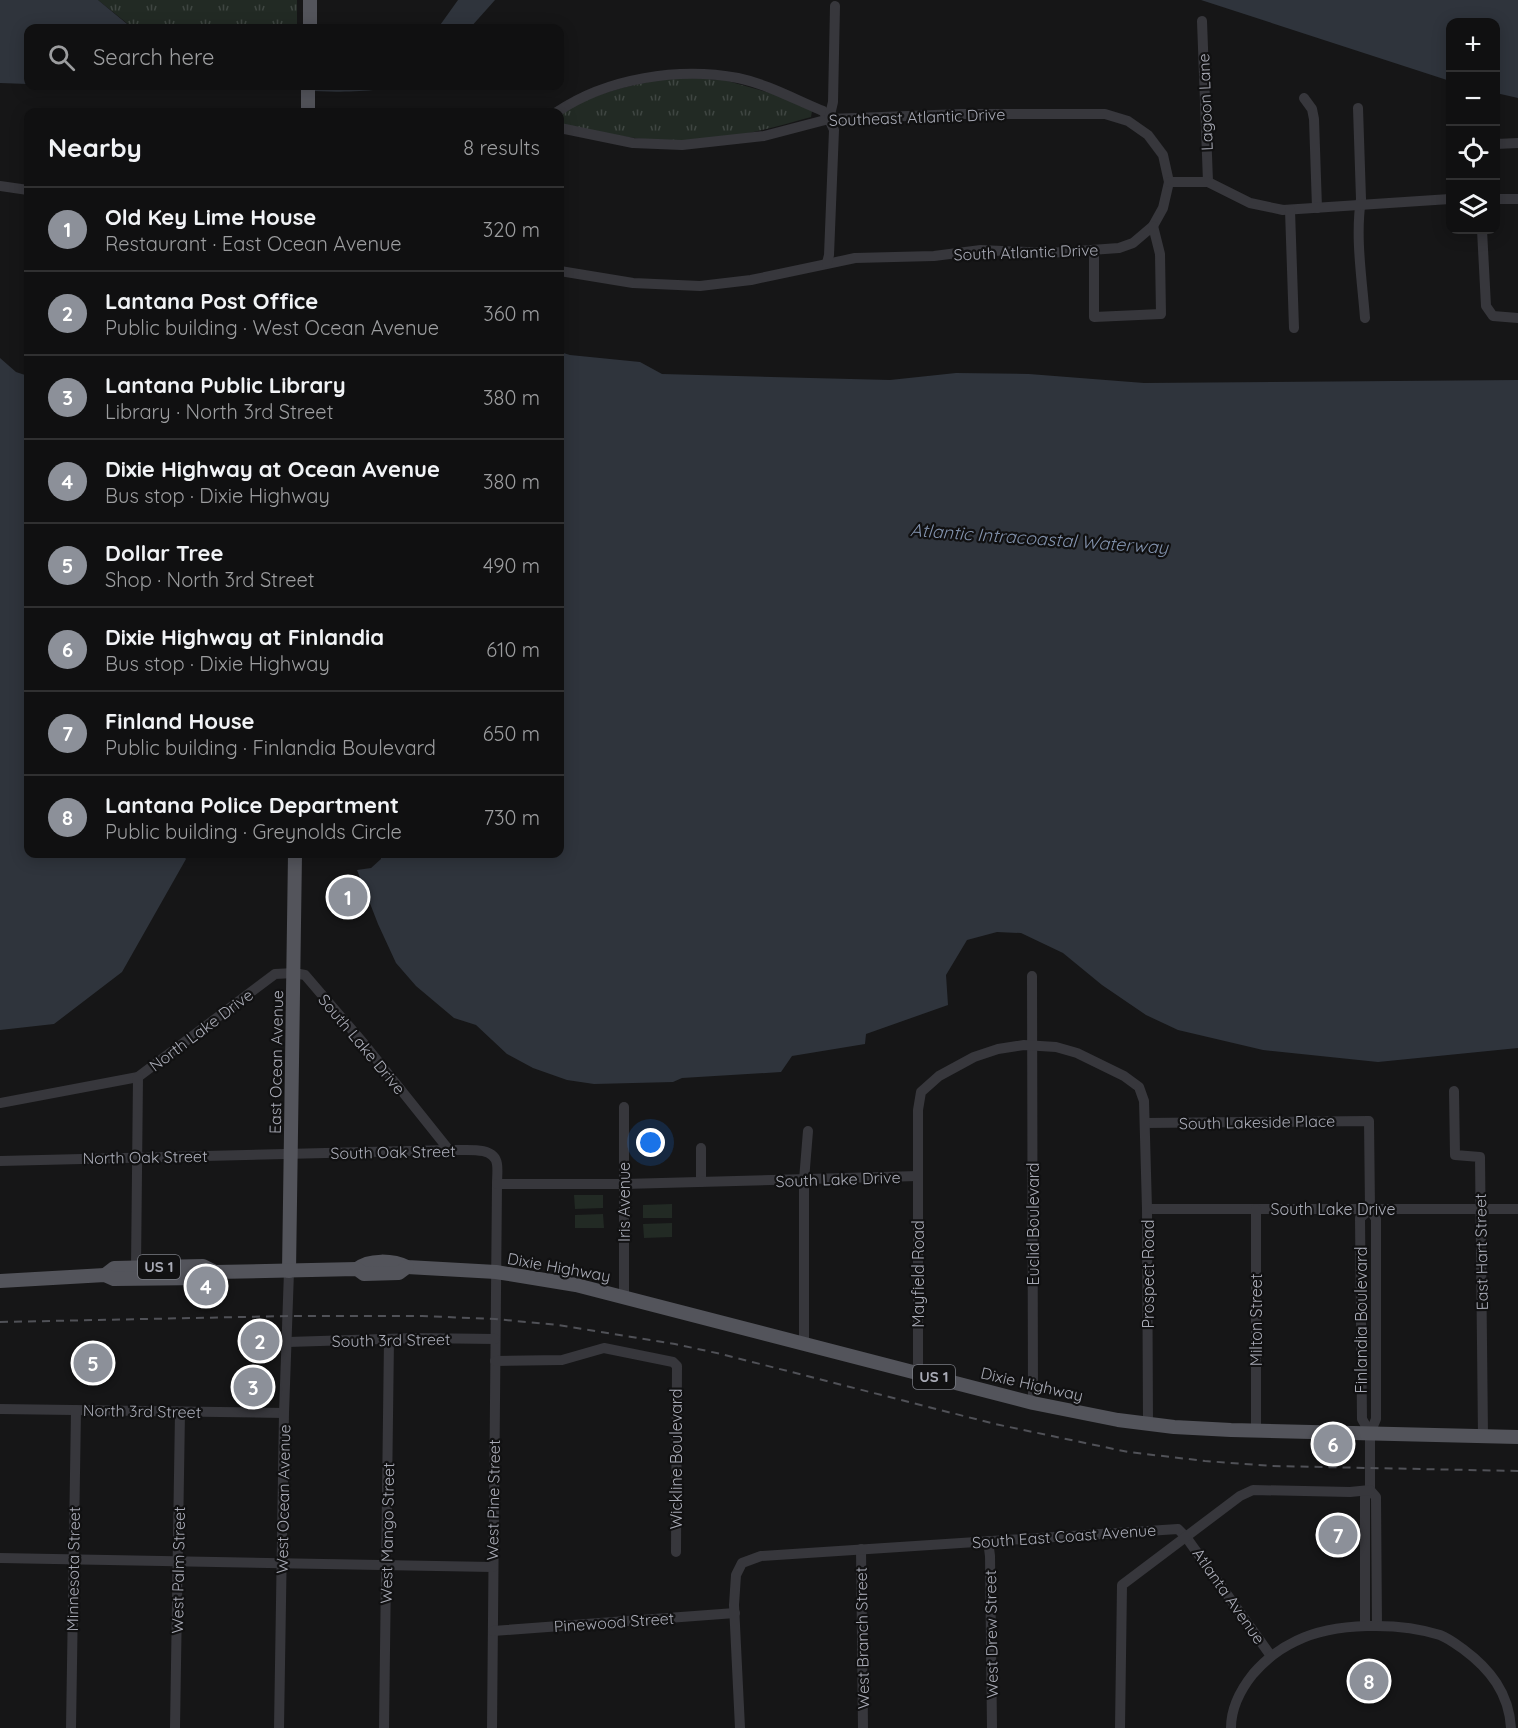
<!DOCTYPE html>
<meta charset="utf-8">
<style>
:root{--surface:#101011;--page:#19191a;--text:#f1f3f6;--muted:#9c9d9f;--line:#303031;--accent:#8c9099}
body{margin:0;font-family:Quicksand,sans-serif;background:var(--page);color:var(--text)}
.controls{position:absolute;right:18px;top:18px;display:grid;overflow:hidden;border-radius:12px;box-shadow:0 3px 15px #0003}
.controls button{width:54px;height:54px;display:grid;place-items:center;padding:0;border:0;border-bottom:2px solid var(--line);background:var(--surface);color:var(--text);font:30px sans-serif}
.you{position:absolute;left:651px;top:1143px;width:21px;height:21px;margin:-15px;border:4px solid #fff;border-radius:50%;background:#1a73e8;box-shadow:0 0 0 9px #1a73e833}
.badge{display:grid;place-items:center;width:39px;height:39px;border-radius:50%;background:var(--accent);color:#fff;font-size:20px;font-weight:700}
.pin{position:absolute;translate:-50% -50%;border:3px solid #fff;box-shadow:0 2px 6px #0006}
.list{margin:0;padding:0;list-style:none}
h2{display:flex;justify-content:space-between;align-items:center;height:78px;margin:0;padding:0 24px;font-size:26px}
h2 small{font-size:20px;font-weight:400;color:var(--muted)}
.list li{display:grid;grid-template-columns:39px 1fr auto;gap:18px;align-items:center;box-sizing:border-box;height:84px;padding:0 24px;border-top:2px solid var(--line)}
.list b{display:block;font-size:22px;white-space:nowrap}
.list p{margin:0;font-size:20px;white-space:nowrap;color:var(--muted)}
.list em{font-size:20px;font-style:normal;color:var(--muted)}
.icon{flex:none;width:33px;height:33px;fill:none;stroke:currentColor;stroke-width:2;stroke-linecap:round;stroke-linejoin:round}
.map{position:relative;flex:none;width:1518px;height:1728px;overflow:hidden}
.search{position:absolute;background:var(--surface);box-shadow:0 3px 15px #0003;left:24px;top:24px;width:540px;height:66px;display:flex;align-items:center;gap:15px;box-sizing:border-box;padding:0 21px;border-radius:12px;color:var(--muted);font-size:22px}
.panel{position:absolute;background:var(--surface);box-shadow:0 3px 15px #0003;left:24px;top:108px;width:540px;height:750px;border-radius:12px}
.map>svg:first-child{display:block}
.green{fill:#222a24}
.park{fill:url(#park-tufts)}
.water{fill:#2f343c}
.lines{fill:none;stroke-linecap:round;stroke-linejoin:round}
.minor{stroke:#37373c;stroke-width:10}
.major{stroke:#53545b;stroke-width:14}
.rail{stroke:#505157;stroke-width:2;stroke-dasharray:8 6;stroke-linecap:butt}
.labels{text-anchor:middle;stroke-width:4.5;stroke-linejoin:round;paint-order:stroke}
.shield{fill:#111112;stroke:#7b7d85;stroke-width:1.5}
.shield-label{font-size:15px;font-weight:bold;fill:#a9abb6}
.street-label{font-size:16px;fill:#a9abb6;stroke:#111112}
.water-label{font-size:18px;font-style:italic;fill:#8393ae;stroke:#111112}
</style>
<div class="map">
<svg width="1518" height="1728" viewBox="0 0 1518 1728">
<defs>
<pattern id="park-tufts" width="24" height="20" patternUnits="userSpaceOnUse" patternTransform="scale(1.5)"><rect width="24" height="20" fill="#222a24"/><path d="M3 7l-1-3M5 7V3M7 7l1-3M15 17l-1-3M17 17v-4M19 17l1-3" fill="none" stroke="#3f4642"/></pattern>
</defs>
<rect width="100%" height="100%" fill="#161617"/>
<g class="green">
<path d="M 574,1195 L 603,1195 L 603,1208 L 575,1209 Z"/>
<path d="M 672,1204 L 672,1218 L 643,1218 L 643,1205 Z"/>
<path d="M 603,1214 L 604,1228 L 575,1228 L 575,1215 Z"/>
<path d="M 672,1223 L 672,1237 L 644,1238 L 643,1224 Z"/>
</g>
<g class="park">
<path d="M 98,0 L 297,0 L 297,28 L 133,28 Z"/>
<path d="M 672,77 L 724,80 L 774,94 L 812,111 L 811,117 C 772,128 729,140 688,141 C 645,142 602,133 560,125 L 560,115 C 592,92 634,85 672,77 Z"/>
</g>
<g class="water">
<path d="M 0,0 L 98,0 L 132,28 L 28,28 L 28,84 L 0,83 Z"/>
<path d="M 458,0 L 495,0 L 470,28 L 438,28 Z"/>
<path d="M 1201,0 L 1518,0 L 1518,98 L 1496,93 L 1496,22 L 1450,22 L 1450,81 Z"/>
<path d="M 284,86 L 402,86 C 376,92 309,95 284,86 Z"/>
<path d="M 560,352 L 570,355 L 640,362 L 662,374 L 890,380 L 956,373 L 1029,374 L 1144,383 L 1518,380 L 1518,1048 L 1378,1062 L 1263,1050 L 1178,1030 L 1146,1015 L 1102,985 L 1063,953 L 1021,933 L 997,932 L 967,940 L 946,975 L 948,1005 L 866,1034 L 865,1044 L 792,1056 L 781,1072 L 682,1078 L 673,1082 L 594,1084 L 567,1080 L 533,1068 L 507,1054 L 476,1025 L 454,1018 L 416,986 L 396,963 L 378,924 L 357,870 L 371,868 L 381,859 L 381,854 L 560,854 Z"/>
<path d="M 0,358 L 16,372 L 28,376 L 28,854 L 182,854 L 186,859 L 122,972 L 54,1024 L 0,1030 Z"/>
</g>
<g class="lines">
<g class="minor">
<path d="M 1202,21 L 1208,182"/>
<path d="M 1304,98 L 1312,109 L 1314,119 L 1317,208"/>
<path d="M 1358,108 L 1361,199 C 1355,237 1362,279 1365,318"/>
<path d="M 557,112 C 607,78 679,67 738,78 C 767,84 796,100 823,111 L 829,119"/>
<path d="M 560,128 L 633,143 L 682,145 L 764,136 L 829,119 L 960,114 L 1105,114 L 1128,121 L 1148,135 L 1163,155 L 1169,182 L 1163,208 L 1153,226 L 1133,243 L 1119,248 L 1049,253 L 981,250 L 934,256 L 855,258 L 751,280 L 700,286 L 633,283 L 560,271"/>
<path d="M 1496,144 L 1518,143"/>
<path d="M 1169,182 L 1208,182 L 1250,203 L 1283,210 L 1450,199"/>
<path d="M 0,186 L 28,190"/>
<path d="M 1496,199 L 1518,199"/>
<path d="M 1290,210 L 1294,328"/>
<path d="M 1482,230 L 1486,306 L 1493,316 L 1518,318"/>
<path d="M 1094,251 L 1094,317 L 1161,314 L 1160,254 L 1153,226"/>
<path d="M 827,263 L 829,255 L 834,130 L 829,119 L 833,102 L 835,6"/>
<path d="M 1032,976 L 1033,1403"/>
<path d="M 1454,1091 L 1455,1155 L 1480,1157 L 1483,1436"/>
<path d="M 0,1103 L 138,1077 L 275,974 L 294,973 L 305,975 L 365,1045 L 449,1150"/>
<path d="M 624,1107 L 624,1296"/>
<path d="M 1145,1123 L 1369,1121 L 1370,1209 L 1376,1219 L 1376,1419 L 1370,1433 L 1370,1490 L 1365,1497 L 1365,1626"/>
<path d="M 0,1161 L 449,1150 C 463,1151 494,1145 497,1164 C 498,1170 497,1177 497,1184 L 492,1728"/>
<path d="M 701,1182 L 701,1148"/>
<path d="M 497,1184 L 624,1184 L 918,1176"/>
<path d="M 1147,1209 L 1518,1209"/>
<path d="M 1370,1209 L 1360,1218 L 1362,1419 L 1370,1433"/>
<path d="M 136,1267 L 138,1077"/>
<path d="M 288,1342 L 415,1338 L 495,1339"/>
<path d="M 804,1343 L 804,1180 L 808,1131"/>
<path d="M 495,1361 L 562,1360 L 604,1348 L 673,1362 L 677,1366 L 676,1552"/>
<path d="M 918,1372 L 918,1110 L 921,1092 L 939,1076 L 974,1057 L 998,1049 L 1024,1045 L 1056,1047 L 1077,1053 L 1124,1076 L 1139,1087 L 1144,1101 L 1147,1209 L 1148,1424"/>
<path d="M 0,1409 L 284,1413"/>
<path d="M 1256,1431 L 1256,1209"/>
<path d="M 1370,1490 L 1376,1497 L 1377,1626"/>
<path d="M 988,1541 L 990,1556 L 992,1728"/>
<path d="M 861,1549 L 863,1728"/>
<path d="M 0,1558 L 493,1567"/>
<path d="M 493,1631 L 735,1613"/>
<path d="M 71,1728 L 76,1410"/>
<path d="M 175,1728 L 180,1412"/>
<path d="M 279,1728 L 284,1413 L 289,1271"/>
<path d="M 384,1728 L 389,1339"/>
<path d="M 740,1728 L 734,1605 L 736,1575 L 742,1563 L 761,1556 L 1178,1529 L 1186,1537 L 1271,1656"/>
<path d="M 1120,1728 L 1122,1585 L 1240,1496 L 1253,1490 L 1350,1492 L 1370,1490"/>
<path d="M 1231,1728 C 1231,1708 1241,1689 1253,1674 C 1265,1660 1279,1649 1296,1641 C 1334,1622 1400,1622 1440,1635 C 1448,1638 1456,1644 1463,1649 C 1490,1669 1509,1693 1511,1728"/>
</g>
<g class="major">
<path d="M 310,28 L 310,0"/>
<path d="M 308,112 L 308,86"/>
<path d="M 357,1269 C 369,1259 393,1260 407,1267 L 496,1272 L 576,1285 L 1033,1403 L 1118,1420 L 1174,1427 L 1231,1430 L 1518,1437"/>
<path d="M 289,1271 L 295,854"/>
<path d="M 105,1275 L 114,1268 L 203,1266 L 215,1272 L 357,1269 L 364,1274 L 399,1273 L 407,1267"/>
<path d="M 0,1281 L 105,1275 L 114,1279 L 204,1278 L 215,1272"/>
</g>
<path class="rail" d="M 0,1322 L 289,1316 L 422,1316 L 495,1319 L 558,1325 L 675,1344 L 721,1354 L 995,1424 L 1128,1452 L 1205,1461 L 1272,1466 L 1518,1471"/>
</g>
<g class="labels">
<g class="shield">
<rect x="138" y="1255" width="42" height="24" rx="4.5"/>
<rect x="913" y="1365" width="42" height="24" rx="4.5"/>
</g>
<g class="shield-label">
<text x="159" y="1272">US 1</text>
<text x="934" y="1382">US 1</text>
</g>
<g class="street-label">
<text transform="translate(1205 102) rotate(-92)" y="6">Lagoon Lane</text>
<text transform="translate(917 117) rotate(-2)" y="6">Southeast Atlantic Drive</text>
<text transform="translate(1026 252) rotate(-2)" y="6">South Atlantic Drive</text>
<text transform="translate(201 1030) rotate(-37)" y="6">North Lake Drive</text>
<text transform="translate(362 1044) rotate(50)" y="6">South Lake Drive</text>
<text transform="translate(276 1062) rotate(-89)" y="6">East Ocean Avenue</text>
<text transform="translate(1257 1122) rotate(-1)" y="6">South Lakeside Place</text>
<text transform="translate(393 1152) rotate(-1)" y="6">South Oak Street</text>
<text transform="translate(145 1157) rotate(-1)" y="6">North Oak Street</text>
<text transform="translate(838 1179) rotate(-2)" y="6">South Lake Drive</text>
<text transform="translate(624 1202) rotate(-90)" y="6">Iris Avenue</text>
<text x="1333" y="1215">South Lake Drive</text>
<text transform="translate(1033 1224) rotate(-90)" y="6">Euclid Boulevard</text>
<text transform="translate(1481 1252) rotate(-91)" y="6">East Hart Street</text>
<text transform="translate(559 1267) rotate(10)" y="6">Dixie Highway</text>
<text transform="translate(918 1274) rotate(-90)" y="6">Mayfield Road</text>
<text transform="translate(1148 1274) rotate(-90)" y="6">Prospect Road</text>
<text transform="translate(1256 1320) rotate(-90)" y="6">Milton Street</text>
<text transform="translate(1361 1320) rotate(-90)" y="6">Finlandia Boulevard</text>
<text transform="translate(391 1340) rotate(-1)" y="6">South 3rd Street</text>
<text transform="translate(1032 1384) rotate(13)" y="6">Dixie Highway</text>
<text transform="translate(142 1411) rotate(1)" y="6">North 3rd Street</text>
<text transform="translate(676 1459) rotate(-90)" y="6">Wickline Boulevard</text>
<text transform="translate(283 1499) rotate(-89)" y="6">West Ocean Avenue</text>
<text transform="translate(493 1500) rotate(-89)" y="6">West Pine Street</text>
<text transform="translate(387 1533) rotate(-89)" y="6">West Mango Street</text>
<text transform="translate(1064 1536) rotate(-4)" y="6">South East Coast Avenue</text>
<text transform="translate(73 1569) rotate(-89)" y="6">Minnesota Street</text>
<text transform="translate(178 1570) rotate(-89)" y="6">West Palm Street</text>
<text transform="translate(1229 1596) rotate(55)" y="6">Atlanta Avenue</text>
<text transform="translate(614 1622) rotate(-4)" y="6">Pinewood Street</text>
<text transform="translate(991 1634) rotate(-91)" y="6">West Drew Street</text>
<text transform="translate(862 1638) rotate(-91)" y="6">West Branch Street</text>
</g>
<g class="water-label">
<text transform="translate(1039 539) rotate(4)" y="6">Atlantic Intracoastal Waterway</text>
</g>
</g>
</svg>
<div class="controls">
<button>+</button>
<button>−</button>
<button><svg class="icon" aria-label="locate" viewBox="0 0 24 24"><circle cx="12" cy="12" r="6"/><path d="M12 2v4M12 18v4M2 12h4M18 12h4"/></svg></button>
<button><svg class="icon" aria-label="layers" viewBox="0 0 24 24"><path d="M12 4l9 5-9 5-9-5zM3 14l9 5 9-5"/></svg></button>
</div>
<div class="you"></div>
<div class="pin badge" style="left:348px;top:897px">1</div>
<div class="pin badge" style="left:260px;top:1341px">2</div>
<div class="pin badge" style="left:253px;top:1387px">3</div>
<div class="pin badge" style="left:206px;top:1286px">4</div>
<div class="pin badge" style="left:93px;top:1363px">5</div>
<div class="pin badge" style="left:1333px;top:1444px">6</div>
<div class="pin badge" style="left:1338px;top:1535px">7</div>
<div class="pin badge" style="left:1369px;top:1681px">8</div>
<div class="search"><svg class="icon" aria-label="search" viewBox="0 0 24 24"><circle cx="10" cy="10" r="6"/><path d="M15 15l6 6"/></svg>Search here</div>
<section class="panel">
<h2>Nearby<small>8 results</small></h2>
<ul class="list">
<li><span class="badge">1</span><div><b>Old Key Lime House</b><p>Restaurant · East Ocean Avenue</p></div><em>320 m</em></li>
<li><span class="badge">2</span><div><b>Lantana Post Office</b><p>Public building · West Ocean Avenue</p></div><em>360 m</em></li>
<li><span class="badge">3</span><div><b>Lantana Public Library</b><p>Library · North 3rd Street</p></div><em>380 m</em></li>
<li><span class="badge">4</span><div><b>Dixie Highway at Ocean Avenue</b><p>Bus stop · Dixie Highway</p></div><em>380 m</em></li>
<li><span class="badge">5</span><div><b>Dollar Tree</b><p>Shop · North 3rd Street</p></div><em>490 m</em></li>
<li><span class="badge">6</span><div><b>Dixie Highway at Finlandia</b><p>Bus stop · Dixie Highway</p></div><em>610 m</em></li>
<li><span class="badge">7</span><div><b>Finland House</b><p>Public building · Finlandia Boulevard</p></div><em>650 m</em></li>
<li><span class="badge">8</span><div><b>Lantana Police Department</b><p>Public building · Greynolds Circle</p></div><em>730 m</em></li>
</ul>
</section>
</div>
